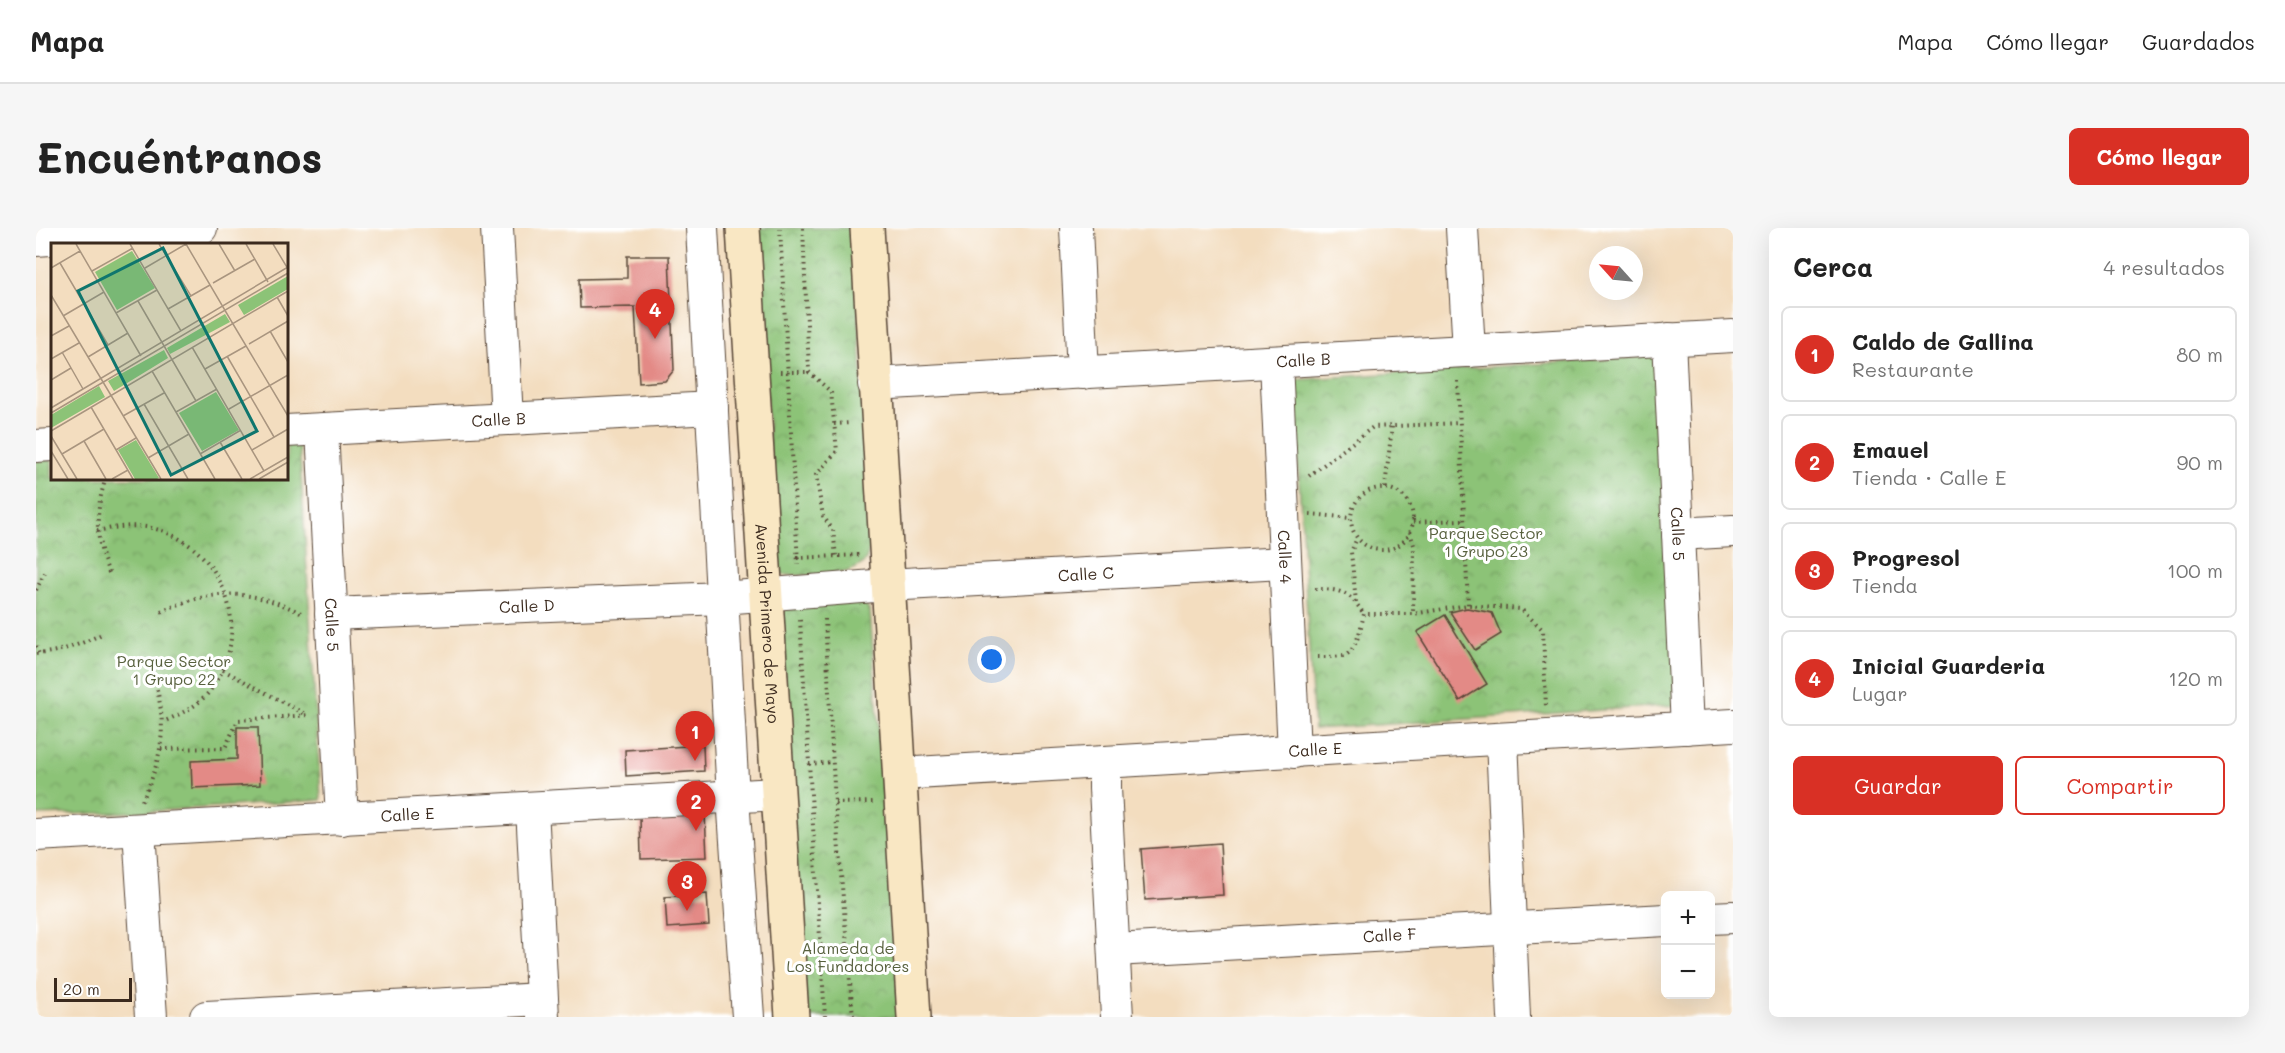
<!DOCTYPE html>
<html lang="es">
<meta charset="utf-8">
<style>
:root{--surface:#fff;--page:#f6f6f6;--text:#222;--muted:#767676;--line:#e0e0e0;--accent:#d93025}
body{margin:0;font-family:Mali,sans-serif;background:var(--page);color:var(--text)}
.controls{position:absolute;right:18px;bottom:18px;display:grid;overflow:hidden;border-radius:9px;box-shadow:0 6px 24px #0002}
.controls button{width:54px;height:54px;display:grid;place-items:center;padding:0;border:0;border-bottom:2px solid var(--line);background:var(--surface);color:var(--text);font:30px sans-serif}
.compass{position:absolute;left:1553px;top:18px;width:54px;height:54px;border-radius:50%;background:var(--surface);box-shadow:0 6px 24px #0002;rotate:297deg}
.scale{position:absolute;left:18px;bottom:15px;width:78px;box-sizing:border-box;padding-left:6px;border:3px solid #3b2a1e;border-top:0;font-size:16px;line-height:21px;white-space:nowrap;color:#3b2a1e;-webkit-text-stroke:4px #fff;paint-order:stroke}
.you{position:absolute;left:956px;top:432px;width:21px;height:21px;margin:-15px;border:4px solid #fff;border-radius:50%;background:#1a73e8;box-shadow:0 0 0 9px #1a73e833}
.badge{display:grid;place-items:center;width:39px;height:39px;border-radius:50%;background:var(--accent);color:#fff;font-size:20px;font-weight:700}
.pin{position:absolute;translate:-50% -50px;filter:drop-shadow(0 2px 3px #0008)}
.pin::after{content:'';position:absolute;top:32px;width:21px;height:18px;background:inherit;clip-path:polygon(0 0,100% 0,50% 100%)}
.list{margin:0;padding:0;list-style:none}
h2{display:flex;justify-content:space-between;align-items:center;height:78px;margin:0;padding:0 24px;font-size:26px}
h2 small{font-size:20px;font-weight:400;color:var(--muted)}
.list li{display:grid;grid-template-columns:39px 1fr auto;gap:18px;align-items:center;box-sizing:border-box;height:96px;margin:0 12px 12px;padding:0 12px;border:2px solid var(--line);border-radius:9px}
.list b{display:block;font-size:22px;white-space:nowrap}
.list p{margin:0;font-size:20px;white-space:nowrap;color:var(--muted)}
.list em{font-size:20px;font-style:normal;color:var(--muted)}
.actions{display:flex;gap:12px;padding:18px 24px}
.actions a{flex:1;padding:14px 0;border:2px solid var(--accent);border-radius:9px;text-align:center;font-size:21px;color:var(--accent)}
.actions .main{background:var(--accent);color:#fff}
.map{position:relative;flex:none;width:1697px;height:789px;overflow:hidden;border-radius:9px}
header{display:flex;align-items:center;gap:36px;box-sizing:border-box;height:84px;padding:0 30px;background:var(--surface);border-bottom:2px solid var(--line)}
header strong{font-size:28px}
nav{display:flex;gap:33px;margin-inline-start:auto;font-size:21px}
.intro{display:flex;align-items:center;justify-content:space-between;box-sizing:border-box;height:144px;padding:0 36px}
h1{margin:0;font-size:42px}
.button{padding:15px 27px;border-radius:9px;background:var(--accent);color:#fff;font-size:21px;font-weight:700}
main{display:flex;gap:36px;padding:0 36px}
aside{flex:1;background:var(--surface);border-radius:9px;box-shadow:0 6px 24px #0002}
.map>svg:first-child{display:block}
.park{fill:url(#park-crowns);stroke:#64764a;stroke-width:1.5}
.building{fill:#e38a86}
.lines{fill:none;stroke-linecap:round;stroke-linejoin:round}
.street-casing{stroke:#574536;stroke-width:34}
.secondary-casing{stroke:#574536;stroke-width:36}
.path{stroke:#574536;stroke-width:4;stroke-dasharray:1.5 4.5;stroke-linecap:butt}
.street{stroke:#fff;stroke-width:32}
.secondary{stroke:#f9e7c3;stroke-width:33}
.labels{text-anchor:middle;stroke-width:6;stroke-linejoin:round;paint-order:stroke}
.street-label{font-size:16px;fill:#3b2a1e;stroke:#fff}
.park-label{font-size:16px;fill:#57603d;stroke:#fff}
.inset-road{fill:none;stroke:#a9957f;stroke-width:1.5}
.view{fill:#0f766e;fill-opacity:0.15;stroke:#0f766e;stroke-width:3}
.inset-edge{fill:none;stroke:#3b2a1e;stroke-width:3}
</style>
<header>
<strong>Mapa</strong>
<nav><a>Mapa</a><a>Cómo llegar</a><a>Guardados</a></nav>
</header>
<div class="intro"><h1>Encuéntranos</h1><a class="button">Cómo llegar</a></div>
<main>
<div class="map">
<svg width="1697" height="789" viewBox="0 0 1697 789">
<defs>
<pattern id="park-crowns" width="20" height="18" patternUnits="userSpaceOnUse" patternTransform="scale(1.5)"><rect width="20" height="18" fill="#8cc377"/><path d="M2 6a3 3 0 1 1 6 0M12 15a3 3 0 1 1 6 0" fill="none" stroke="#749f61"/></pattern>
</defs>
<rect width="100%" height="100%" fill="#fff"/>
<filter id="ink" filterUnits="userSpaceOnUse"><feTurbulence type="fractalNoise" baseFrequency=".0167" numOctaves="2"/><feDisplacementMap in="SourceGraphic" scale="12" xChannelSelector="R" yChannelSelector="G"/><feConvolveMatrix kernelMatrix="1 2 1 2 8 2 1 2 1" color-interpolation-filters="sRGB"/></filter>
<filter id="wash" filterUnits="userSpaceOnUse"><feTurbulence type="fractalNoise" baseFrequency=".008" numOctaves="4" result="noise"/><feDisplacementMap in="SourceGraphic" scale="24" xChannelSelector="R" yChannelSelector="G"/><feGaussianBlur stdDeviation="1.35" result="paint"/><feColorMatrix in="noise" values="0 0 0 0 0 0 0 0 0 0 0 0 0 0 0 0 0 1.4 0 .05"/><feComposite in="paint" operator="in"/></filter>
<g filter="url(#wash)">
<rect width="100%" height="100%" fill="#f3ddbf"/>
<g class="park">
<path d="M 721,0 L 818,0 L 835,315 C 833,320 832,329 829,333 C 814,351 770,347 748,347 L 740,339 Z"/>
<path d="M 1621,128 L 1642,477 L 1278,501 L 1257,152 Z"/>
<path d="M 263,213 L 285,572 L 101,584 L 0,587 L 0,233 L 16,232 L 16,250 L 250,250 L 251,214 Z"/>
<path d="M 817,371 L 828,375 L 834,384 L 864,789 L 769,789 L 745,387 L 753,377 Z"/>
</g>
<g id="blocks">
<g class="building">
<path d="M 591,28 L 633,28 L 638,142 L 629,153 L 603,155 L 599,79 L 544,80 L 543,51 L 591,50 Z"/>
<path d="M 1431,380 L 1456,385 L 1465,406 L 1439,422 L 1414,384 Z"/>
<path d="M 1409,387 L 1451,456 L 1424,473 L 1381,404 Z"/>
<path d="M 201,499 L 222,499 L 224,557 L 156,560 L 155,533 L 201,531 Z"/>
<path d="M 667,517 L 668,543 L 590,548 L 589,522 Z"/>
<path d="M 669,586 L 671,629 L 605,631 L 604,588 Z"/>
<path d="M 1184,615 L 1187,667 L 1109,672 L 1105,621 Z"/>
<path d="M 671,666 L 673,697 L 631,700 L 629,669 Z"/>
</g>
</g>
</g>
<g filter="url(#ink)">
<use href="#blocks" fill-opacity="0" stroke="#574536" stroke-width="1.5"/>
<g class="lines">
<defs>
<g id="street">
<path d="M 461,0 L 471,191"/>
<path d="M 666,0 L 697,569 L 712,789"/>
<path d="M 1040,0 L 1047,145"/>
<path d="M 1426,0 L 1433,123"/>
<path d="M 0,12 L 165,0"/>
<path id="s1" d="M 1633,111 L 1651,500"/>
<path id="s2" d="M 1240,134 L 1258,524"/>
<path id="s3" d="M 838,156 L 1697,108"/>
<path id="s4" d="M 286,202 L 306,591"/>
<path id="s5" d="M 250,203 L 676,180"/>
<path d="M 0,218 L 16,217"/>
<path d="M 1642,306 L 1697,303"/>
<path id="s6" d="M 295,386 L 686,370 L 851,357 L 1249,335"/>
<path d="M 1466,511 L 1478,789"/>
<path d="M 1069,534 L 1069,560 L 1081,789"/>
<path id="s7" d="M 863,546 L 1697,497"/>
<path d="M 496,580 L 507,789"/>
<path d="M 103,602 L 115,789"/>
<path id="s8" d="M 0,607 L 742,566"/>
<path d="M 1674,690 L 1697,689"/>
<path id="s9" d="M 1078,722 L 1630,692"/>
<path d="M 170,789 L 505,771"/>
</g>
<g id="secondary">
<path id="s10" d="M 707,0 L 756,789"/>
<path d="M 831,0 L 878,789"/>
</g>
</defs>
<use href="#street" class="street-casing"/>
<use href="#secondary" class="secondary-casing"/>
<g class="path">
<path d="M 744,0 L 762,336"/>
<path d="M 767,0 L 773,144 L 795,164 L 801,223 L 780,247 L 787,288 L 797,302 L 800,328"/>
<path d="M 744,144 L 773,144"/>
<path d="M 1422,153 L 1432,377"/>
<path d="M 798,196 L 815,195"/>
<path d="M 1273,248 L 1337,199 L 1424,195"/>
<path d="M 70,250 C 58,285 59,316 75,349"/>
<path d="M 1349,260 L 1356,198"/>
<circle cx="1346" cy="291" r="31"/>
<path d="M 1274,286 L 1315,290"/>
<path d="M 1377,294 L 1428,292"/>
<path d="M 61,303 C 84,298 107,295 129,304 C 193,328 217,410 173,464 C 161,479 144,486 127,494"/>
<path d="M 1374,304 L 1378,317 L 1377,386"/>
<path d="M 761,330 L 823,327"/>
<path d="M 1279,361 C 1305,361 1313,364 1328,386"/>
<path d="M 0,362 L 11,341"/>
<path d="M 1320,374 L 1315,324 L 1321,310"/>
<path d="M 125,384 C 175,360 216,361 265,385"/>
<path d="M 789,391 L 799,575 L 817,789"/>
<path d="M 764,392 L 789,789"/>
<path d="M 0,418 L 3,426"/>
<path d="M 0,426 C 25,424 46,416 68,405"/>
<path d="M 1282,429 C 1290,429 1299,429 1307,428 C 1321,424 1325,398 1328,386 L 1377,386 L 1432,377 L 1485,381 L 1507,402 L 1510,480"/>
<path d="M 187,442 L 271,487"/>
<path d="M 125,521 L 189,520 L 202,492 L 274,487"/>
<path d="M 773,536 L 797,534"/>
<path d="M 106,573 C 129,525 132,492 115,441"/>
<path d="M 799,575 L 837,574"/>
</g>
<use href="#street" class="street"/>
<use href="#secondary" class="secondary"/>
</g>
</g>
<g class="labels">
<g class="street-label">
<text dy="6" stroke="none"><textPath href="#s3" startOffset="430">Calle B</textPath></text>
<text dy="6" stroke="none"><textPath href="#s5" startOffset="213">Calle B</textPath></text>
<text dy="6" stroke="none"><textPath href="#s1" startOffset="195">Calle 5</textPath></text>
<text dy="6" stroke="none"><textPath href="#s2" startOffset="195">Calle 4</textPath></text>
<text dy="6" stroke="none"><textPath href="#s6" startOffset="756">Calle C</textPath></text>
<text dy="6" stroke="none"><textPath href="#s6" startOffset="196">Calle D</textPath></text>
<text dy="6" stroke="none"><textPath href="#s10" startOffset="396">Avenida Primero de Mayo</textPath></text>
<text dy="6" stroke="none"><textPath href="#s4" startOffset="195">Calle 5</textPath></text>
<text dy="6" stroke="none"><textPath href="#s7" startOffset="417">Calle E</textPath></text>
<text dy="6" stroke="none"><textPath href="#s8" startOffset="372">Calle E</textPath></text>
<text dy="6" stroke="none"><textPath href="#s9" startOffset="276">Calle F</textPath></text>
</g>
<g class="park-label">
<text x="1450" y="311">Parque Sector<tspan x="1450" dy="18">1 Grupo 23</tspan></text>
<text x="138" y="439">Parque Sector<tspan x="138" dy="18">1 Grupo 22</tspan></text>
<text x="812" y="726">Alameda de<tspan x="812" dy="18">Los Fundadores</tspan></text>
</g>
</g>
<g transform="translate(15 15)">
<rect width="237" height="237" fill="#f3ddbf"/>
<path d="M 81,8 L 104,45 L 66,67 L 44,29 ZM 237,33 L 237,46 L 193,72 L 187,62 ZM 174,71 L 179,79 L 119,111 L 116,105 ZM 113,107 L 117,115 L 63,148 L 57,138 ZM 48,143 L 54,154 L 0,185 L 0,172 ZM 165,149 L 188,187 L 151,208 L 128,170 ZM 85,197 L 108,235 L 106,236 L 84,236 L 67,207 Z" fill="#8cc377"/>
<path class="inset-road" d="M 25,1 L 90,113M 79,1 L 130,88M 108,1 L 140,53M 135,1 L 182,81M 168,1 L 184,28M 195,1 L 217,39M 222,1 L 237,26M 9,20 L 57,102M 0,25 L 29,8M 94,25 L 135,1M 41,28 L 82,5M 162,40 L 204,16M 0,52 L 110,236M 226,54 L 237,73M 87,58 L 145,158M 117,66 L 159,42M 65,70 L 106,47M 12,73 L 53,49M 182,81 L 237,173M 219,88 L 237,119M 0,93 L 18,83M 198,101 L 237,78M 141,104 L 213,228M 11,109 L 32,146M 176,113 L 223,194M 37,114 L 77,90M 0,116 L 28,100M 154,126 L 195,103M 101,128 L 164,236M 0,137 L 20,125M 93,161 L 137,236M 40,164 L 82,236M 0,165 L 237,24M 178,166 L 237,132M 125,169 L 166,146M 0,170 L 237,30M 72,173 L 113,150M 0,188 L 237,48M 0,193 L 26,236M 33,198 L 55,236M 169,199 L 191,236M 65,207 L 85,195M 201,207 L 237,186M 0,208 L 17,236M 11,211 L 53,186M 149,211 L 190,187M 97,215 L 138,191M 61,236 L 77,227M 199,236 L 237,214M 208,236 L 237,219"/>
<path class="view" d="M 112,5 L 206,188 L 120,232 L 27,48 Z"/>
<rect width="237" height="237" class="inset-edge"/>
</g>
</svg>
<div class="controls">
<button>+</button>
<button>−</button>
</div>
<svg class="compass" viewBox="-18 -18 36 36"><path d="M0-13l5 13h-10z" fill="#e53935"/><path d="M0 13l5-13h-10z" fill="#767676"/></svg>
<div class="scale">20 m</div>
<div class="you"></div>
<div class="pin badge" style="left:659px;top:533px">1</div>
<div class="pin badge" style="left:660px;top:603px">2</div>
<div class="pin badge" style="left:651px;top:683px">3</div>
<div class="pin badge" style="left:619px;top:111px">4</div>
</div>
<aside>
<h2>Cerca<small>4 resultados</small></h2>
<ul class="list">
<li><span class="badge">1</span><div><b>Caldo de Gallina</b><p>Restaurante</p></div><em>80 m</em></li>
<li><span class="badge">2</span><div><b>Emauel</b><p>Tienda · Calle E</p></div><em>90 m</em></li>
<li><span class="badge">3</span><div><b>Progresol</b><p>Tienda</p></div><em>100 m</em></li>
<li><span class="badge">4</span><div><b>Inicial Guarderia</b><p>Lugar</p></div><em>120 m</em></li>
</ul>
<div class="actions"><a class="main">Guardar</a><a>Compartir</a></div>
</aside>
</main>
